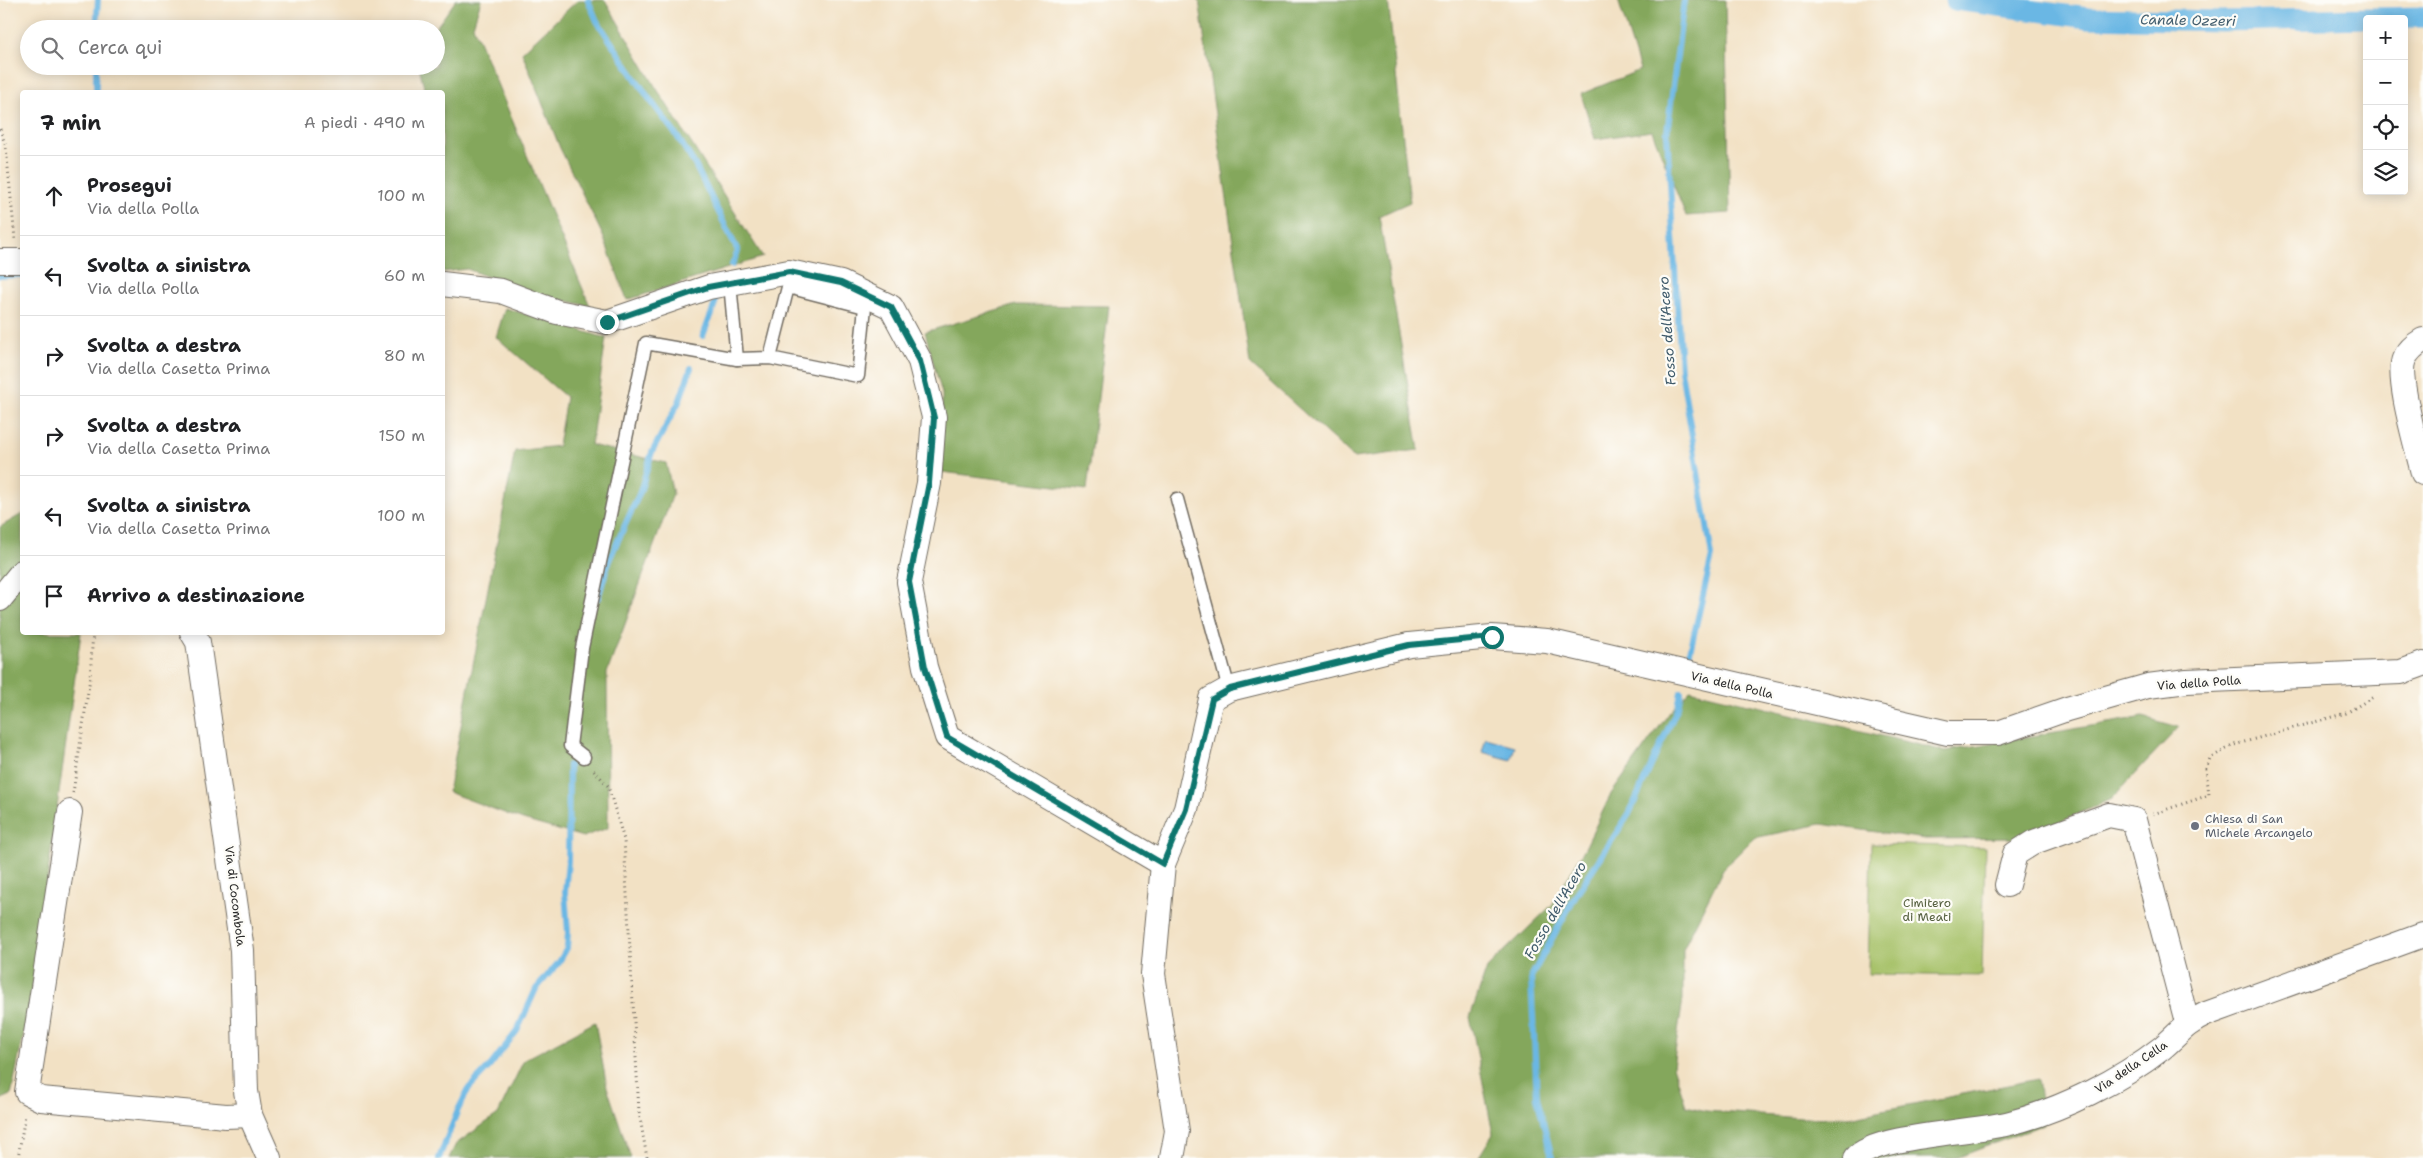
<!DOCTYPE html>
<html lang="it">
<meta charset="utf-8">
<style>
:root{--surface:#fff;--page:#f6f6f6;--text:#202124;--muted:#757577;--line:#e0e0e0}
body{margin:0;font-family:"Shantell Sans",sans-serif;background:var(--page);color:var(--text)}
.controls{position:absolute;right:15px;top:15px;display:grid;overflow:hidden;border-radius:5px;box-shadow:0 2px 12px #0003}
.controls button{width:45px;height:45px;display:grid;place-items:center;padding:0;border:0;border-bottom:1px solid var(--line);background:var(--surface);color:var(--text);font:25px sans-serif}
.stop{position:absolute;width:15px;height:15px;margin:-11px;border:4px solid #0f766e;border-radius:50%;background:#fff}
.stop.end{background:#0f766e;border-color:#fff;box-shadow:0 1px 5px #0008}
.list{margin:0;padding:0;list-style:none}
h2{display:flex;justify-content:space-between;align-items:center;height:65px;margin:0;padding:0 20px;font-size:21px}
h2 small{font-size:16px;font-weight:400;color:var(--muted)}
.list li{display:grid;grid-template-columns:32px 1fr auto;gap:15px;align-items:center;box-sizing:border-box;height:80px;padding:0 20px;border-top:1px solid var(--line)}
.list b{display:block;font-size:19px;white-space:nowrap}
.list p{margin:0;font-size:16px;white-space:nowrap;color:var(--muted)}
.list em{font-size:16px;font-style:normal;color:var(--muted)}
.icon{flex:none;width:28px;height:28px;fill:none;stroke:currentColor;stroke-width:2;stroke-linecap:round;stroke-linejoin:round}
.map{position:relative;flex:none;width:2423px;height:1158px;overflow:hidden}
.search{position:absolute;background:var(--surface);box-shadow:0 2px 12px #0003;left:20px;top:20px;width:425px;height:55px;display:flex;align-items:center;gap:12px;box-sizing:border-box;padding:0 18px;border-radius:28px;color:var(--muted);font-size:19px}
.panel{position:absolute;background:var(--surface);box-shadow:0 2px 12px #0003;left:20px;top:90px;width:425px;height:545px;border-radius:5px}
.map>svg:first-child{display:block}
.green{fill:#a6c168;stroke:#68764a}
.forest{fill:#84a75c;stroke:#586944}
.water{fill:#6bb7e4;stroke:#4b7188}
.lines{fill:none;stroke-linecap:round;stroke-linejoin:round}
.stream{stroke:#6bb7e4;stroke-width:6}
.canal{stroke:#6bb7e4;stroke-width:21}
.lane-casing{stroke:#716b61;stroke-width:15}
.street-casing{stroke:#716b61;stroke-width:26}
.path{stroke:#716b61;stroke-width:3;stroke-dasharray:1 4;stroke-linecap:butt}
.lane{stroke:#fff;stroke-width:12}
.street{stroke:#fff;stroke-width:24}
.route{stroke:#0f766e;stroke-width:6}
.worship-dot{fill:#6b7280;stroke:#fdfcf7;stroke-width:2}
.labels{text-anchor:middle;stroke-width:4.5;stroke-linejoin:round;paint-order:stroke}
.street-label{font-size:12px;fill:#2b2b2b;stroke:#fdfcf7}
.worship-label{font-size:12px;fill:#5b616d;stroke:#fdfcf7;text-anchor:start}
.park-label{font-size:12px;fill:#566040;stroke:#fdfcf7}
.water-label{font-size:14px;font-style:italic;fill:#415c6c;stroke:#fdfcf7}
</style>
<div class="map">
<svg width="2423" height="1158" viewBox="0 0 2423 1158">
<rect width="100%" height="100%" fill="#fdfcf7"/>
<filter id="ink" filterUnits="userSpaceOnUse"><feTurbulence type="fractalNoise" baseFrequency=".02" numOctaves="2"/><feDisplacementMap in="SourceGraphic" scale="10" xChannelSelector="R" yChannelSelector="G"/><feConvolveMatrix kernelMatrix="1 2 1 2 8 2 1 2 1" color-interpolation-filters="sRGB"/></filter>
<filter id="wash" filterUnits="userSpaceOnUse"><feTurbulence type="fractalNoise" baseFrequency=".0096" numOctaves="4" result="noise"/><feDisplacementMap in="SourceGraphic" scale="20" xChannelSelector="R" yChannelSelector="G"/><feGaussianBlur stdDeviation="1.12" result="paint"/><feColorMatrix in="noise" values="0 0 0 0 0 0 0 0 0 0 0 0 0 0 0 0 0 1.4 0 .05"/><feComposite in="paint" operator="in"/></filter>
<g filter="url(#wash)">
<rect width="100%" height="100%" fill="#f2e1c4"/>
<path class="green" d="M 1871,844 L 1985,847 L 1982,976 L 1868,974 Z"/>
<g class="forest">
<path d="M 456,0 L 481,0 L 473,26 L 590,306 L 534,294 L 467,269 L 443,272 L 442,92 L 425,92 L 419,66 L 436,66 L 435,29 Z"/>
<path d="M 578,0 L 605,0 L 655,86 L 763,257 L 627,300 L 603,236 L 560,148 L 522,52 Z"/>
<path d="M 1199,0 L 1388,0 L 1410,202 L 1379,216 L 1419,450 L 1354,458 L 1250,364 Z"/>
<path d="M 1618,0 L 1725,0 L 1730,213 L 1686,216 L 1652,131 L 1595,139 L 1581,94 L 1640,70 Z"/>
<path d="M 1016,305 L 1109,306 L 1087,490 L 942,472 L 942,394 L 925,332 Z"/>
<path d="M 505,308 L 606,338 L 591,445 L 666,463 L 673,494 L 607,673 L 608,828 L 583,837 L 523,820 L 448,792 L 515,451 L 558,446 L 566,397 L 496,337 Z"/>
<path d="M 22,514 L 22,632 L 81,633 L 30,1004 L 11,1095 L 0,1100 L 0,527 Z"/>
<path d="M 1690,690 L 1945,751 L 2143,717 L 2179,727 L 2111,799 L 2025,838 L 1925,839 L 1821,824 L 1754,838 L 1723,869 L 1683,949 L 1683,999 L 1673,1066 L 1686,1106 L 1706,1111 L 1801,1118 L 1848,1117 L 2038,1079 L 2044,1124 L 1959,1157 L 1950,1158 L 1478,1158 L 1493,1134 L 1470,1017 L 1487,968 L 1552,905 L 1586,846 L 1611,794 L 1670,712 Z"/>
<path d="M 595,1022 L 607,1087 L 631,1158 L 449,1158 L 456,1144 L 498,1114 L 524,1060 Z"/>
</g>
<path class="water" d="M 1486,738 L 1515,746 L 1511,760 L 1482,752 Z"/>
<g class="lines">
<g class="stream">
<path d="M 588,0 L 597,21 L 648,97 L 677,136 L 695,165 L 738,251 L 732,265"/>
<path d="M 1684,0 L 1667,133 L 1681,370 L 1712,556 L 1689,656"/>
<path d="M 96,29 L 98,0"/>
<path d="M 96,66 L 96,92"/>
<path d="M 0,276 L 22,275"/>
<path d="M 703,336 L 716,301"/>
<path d="M 598,598 L 610,558 L 640,492 L 652,452 L 679,402 L 691,368"/>
<path d="M 439,1158 L 458,1110 L 469,1088 L 490,1066 L 517,1031 L 536,989 L 559,962 L 567,948 L 568,932 L 565,892 L 568,861 L 569,765"/>
<path d="M 1552,1158 L 1537,1097 L 1531,977 L 1577,893 L 1629,814 L 1678,707 L 1681,692"/>
</g>
<path class="canal" d="M 1955,0 L 2088,18 L 2221,21 L 2423,17"/>
</g>
</g>
<g filter="url(#ink)">
<g class="lines">
<defs>
<g id="lane">
<path d="M 737,359 L 770,358 L 788,287 L 865,307 L 858,376 L 770,358"/>
<path d="M 1177,499 L 1229,689"/>
<path d="M 584,757 L 570,746 L 582,648 L 646,343 L 737,359 L 730,283"/>
</g>
<g id="street">
<path d="M 0,261 L 22,261"/>
<path d="M 442,284 L 501,291 L 557,312 L 607,322 L 709,287 L 789,272 L 841,283 L 891,307 L 920,361 L 934,417 L 929,483 L 909,582 L 925,667 L 947,737 L 1163,864"/>
<path d="M 2423,340 C 2416,344 2408,351 2404,359 C 2396,378 2418,451 2423,473"/>
<path d="M 0,599 L 22,572"/>
<path d="M 192,632 L 198,642 L 242,950 L 246,1091 L 250,1115 L 269,1158"/>
<path d="M 70,812 L 27,1092 L 41,1099 L 226,1116 L 250,1115"/>
<path d="M 2007,885 L 2015,854 L 2034,842 L 2109,815 L 2134,820 L 2187,1022"/>
<path d="M 1172,1158 L 1177,1131 L 1153,974 L 1163,864 L 1186,809 L 1211,699 L 1229,689 L 1409,645 L 1492,637 L 1547,641 L 1948,733 L 1998,733 L 2067,709 L 2148,686 L 2187,681 L 2401,672 L 2423,664"/>
<path d="M 1856,1158 C 1876,1135 1977,1132 2010,1123 C 2061,1110 2120,1081 2162,1048 C 2180,1033 2183,1025 2206,1014 L 2423,935"/>
</g>
</defs>
<use href="#lane" class="lane-casing"/>
<use href="#street" class="street-casing"/>
<g class="path">
<path d="M 0,129 L 6,147 L 15,239"/>
<path d="M 594,770 L 608,786 L 624,840 L 639,1112 L 647,1158"/>
<path d="M 73,793 L 90,678 L 93,632"/>
<path d="M 2153,814 L 2209,795 L 2206,769 L 2210,758 L 2234,745 L 2346,713 L 2375,696"/>
<path d="M 18,1158 L 25,1115"/>
</g>
<use href="#lane" class="lane"/>
<use href="#street" class="street"/>
</g>
</g>
<g class="lines" filter="url(#ink)">
<path class="route" d="M 607,322 L 708,287 L 789,272 L 841,283 L 891,307 L 920,361 L 934,418 L 929,483 L 909,582 L 925,667 L 947,737 L 1163,864 L 1186,809 L 1212,699 L 1230,689 L 1409,645 L 1492,637"/>
</g>
<circle class="worship-dot" cx="2195" cy="826" r="5"/>
<g class="labels">
<g class="street-label">
<text transform="translate(2199 683) rotate(-4)" y="4">Via della Polla</text>
<text transform="translate(1732 685) rotate(13)" y="4">Via della Polla</text>
<text transform="translate(235 896) rotate(83)" y="4">Via di Cocombola</text>
<text transform="translate(2131 1067) rotate(-34)" y="4">Via della Cella</text>
</g>
<g class="worship-label">
<text x="2205" y="823">Chiesa di San<tspan x="2205" dy="14">Michele Arcangelo</tspan></text>
</g>
<g class="park-label">
<text x="1927" y="907">Cimitero<tspan x="1927" dy="14">di Meati</tspan></text>
</g>
<g class="water-label">
<text transform="translate(2188 20) rotate(1)" y="5">Canale Ozzeri</text>
<text transform="translate(1667 331) rotate(-94)" y="5">Fosso dell'Acero</text>
<text transform="translate(1555 910) rotate(-60)" y="5">Fosso dell'Acero</text>
</g>
</g>
</svg>
<div class="controls">
<button>+</button>
<button>−</button>
<button><svg class="icon" aria-label="locate" viewBox="0 0 24 24"><circle cx="12" cy="12" r="6"/><path d="M12 2v4M12 18v4M2 12h4M18 12h4"/></svg></button>
<button><svg class="icon" aria-label="layers" viewBox="0 0 24 24"><path d="M12 4l9 5-9 5-9-5zM3 14l9 5 9-5"/></svg></button>
</div>
<div class="stop" style="left:1492px;top:637px"></div>
<div class="stop end" style="left:607px;top:322px"></div>
<div class="search"><svg class="icon" aria-label="search" viewBox="0 0 24 24"><circle cx="10" cy="10" r="6"/><path d="M15 15l6 6"/></svg>Cerca qui</div>
<section class="panel">
<h2>7 min<small>A piedi · 490 m</small></h2>
<ul class="list">
<li><svg class="icon" aria-label="ahead" viewBox="0 0 24 24"><path d="M12 20V5M6 11l6-6 6 6"/></svg><div><b>Prosegui</b><p>Via della Polla</p></div><em>100 m</em></li>
<li><svg class="icon" aria-label="left" viewBox="0 0 24 24"><path d="M17 20v-9H6M10 6l-5 5 5 5"/></svg><div><b>Svolta a sinistra</b><p>Via della Polla</p></div><em>60 m</em></li>
<li><svg class="icon" aria-label="right" viewBox="0 0 24 24"><path d="M7 20v-9h11M14 6l5 5-5 5"/></svg><div><b>Svolta a destra</b><p>Via della Casetta Prima</p></div><em>80 m</em></li>
<li><svg class="icon" aria-label="right" viewBox="0 0 24 24"><path d="M7 20v-9h11M14 6l5 5-5 5"/></svg><div><b>Svolta a destra</b><p>Via della Casetta Prima</p></div><em>150 m</em></li>
<li><svg class="icon" aria-label="left" viewBox="0 0 24 24"><path d="M17 20v-9H6M10 6l-5 5 5 5"/></svg><div><b>Svolta a sinistra</b><p>Via della Casetta Prima</p></div><em>100 m</em></li>
<li><svg class="icon" aria-label="arrive" viewBox="0 0 24 24"><path d="M6 21V4h12l-3 4 3 4H6"/></svg><div><b>Arrivo a destinazione</b></div></li>
</ul>
</section>
</div>
